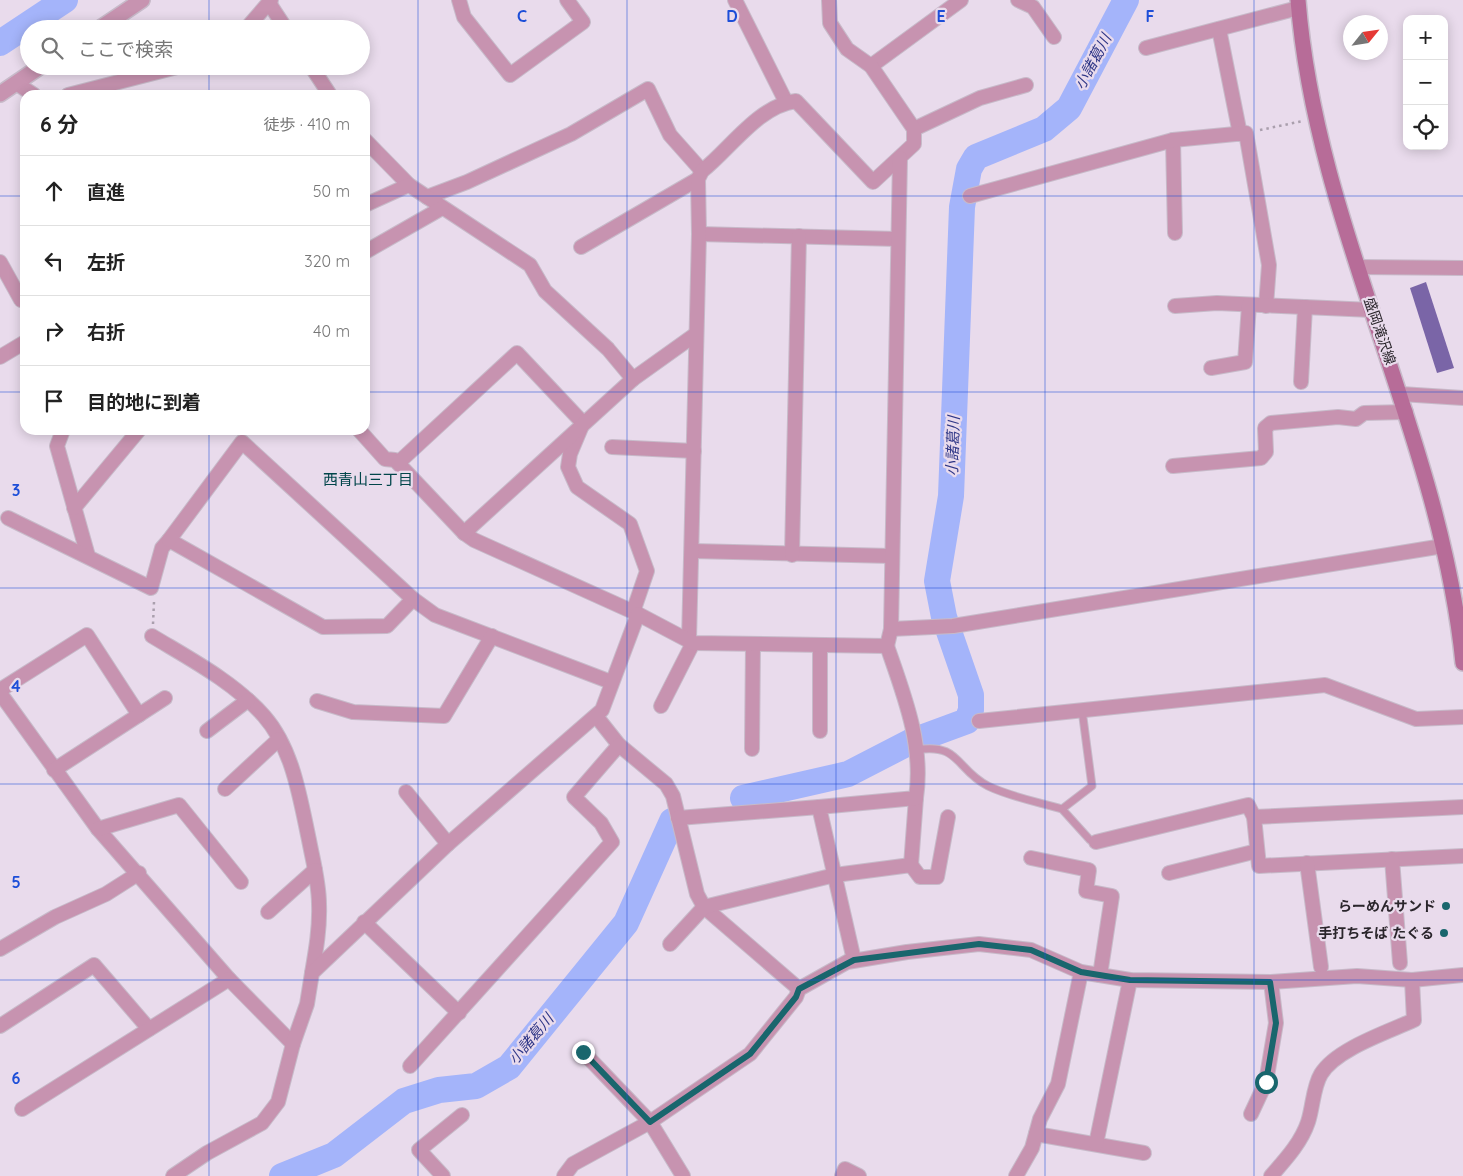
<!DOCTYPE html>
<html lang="ja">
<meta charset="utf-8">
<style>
:root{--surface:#fff;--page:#f6f6f6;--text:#222;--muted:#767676;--line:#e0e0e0}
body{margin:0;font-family:Quicksand,"Noto Sans JP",sans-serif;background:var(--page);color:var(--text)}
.controls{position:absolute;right:15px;top:15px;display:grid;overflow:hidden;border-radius:10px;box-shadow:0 2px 12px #0003}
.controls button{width:45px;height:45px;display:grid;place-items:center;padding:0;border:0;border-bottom:1px solid var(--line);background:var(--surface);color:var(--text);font:25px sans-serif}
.compass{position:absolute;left:1343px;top:15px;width:45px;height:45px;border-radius:50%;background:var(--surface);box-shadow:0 2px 12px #0003;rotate:60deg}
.stop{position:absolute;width:15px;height:15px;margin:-11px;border:4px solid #19666d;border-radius:50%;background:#fff}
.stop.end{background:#19666d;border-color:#fff;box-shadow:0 1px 5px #0008}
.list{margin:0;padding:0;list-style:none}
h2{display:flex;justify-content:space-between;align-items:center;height:65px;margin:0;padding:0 20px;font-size:21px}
h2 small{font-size:16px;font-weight:400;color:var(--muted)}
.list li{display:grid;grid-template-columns:32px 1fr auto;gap:15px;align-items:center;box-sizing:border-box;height:70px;padding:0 20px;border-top:1px solid var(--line)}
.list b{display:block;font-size:19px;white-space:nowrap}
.list em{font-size:16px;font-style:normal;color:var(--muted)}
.icon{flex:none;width:28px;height:28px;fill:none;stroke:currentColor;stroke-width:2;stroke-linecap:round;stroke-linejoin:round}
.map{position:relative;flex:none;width:1463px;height:1176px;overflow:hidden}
.search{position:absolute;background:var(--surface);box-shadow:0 2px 12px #0003;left:20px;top:20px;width:350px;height:55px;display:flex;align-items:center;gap:12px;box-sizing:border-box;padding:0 18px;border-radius:28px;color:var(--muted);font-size:19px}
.panel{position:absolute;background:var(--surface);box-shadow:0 2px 12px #0003;left:20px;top:90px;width:350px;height:345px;border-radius:15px}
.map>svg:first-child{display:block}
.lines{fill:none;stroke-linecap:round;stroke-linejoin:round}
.river{stroke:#a4b4fa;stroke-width:26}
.building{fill:#7a65a7}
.service-casing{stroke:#c7bac9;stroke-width:9}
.minor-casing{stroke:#c7bac9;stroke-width:16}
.tertiary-casing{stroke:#c7bac9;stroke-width:18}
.secondary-casing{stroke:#c7bac9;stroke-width:18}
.path{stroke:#aa9fad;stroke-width:2.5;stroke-dasharray:2.5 4;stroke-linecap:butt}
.service{stroke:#c793b0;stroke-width:7}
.minor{stroke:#c793b0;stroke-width:14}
.tertiary{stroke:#c793b0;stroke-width:15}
.secondary{stroke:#b76c98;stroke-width:15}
.route{stroke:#19666d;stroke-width:6}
.grid{fill:none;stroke:#1d4ed8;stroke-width:1;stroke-opacity:0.55}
.poi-dot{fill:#19666d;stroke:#e9dbec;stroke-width:2}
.labels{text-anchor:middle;stroke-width:4.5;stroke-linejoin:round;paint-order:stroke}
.street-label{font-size:14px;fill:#2a252b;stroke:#e9dbec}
.poi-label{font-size:14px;font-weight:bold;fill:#2a252b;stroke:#e9dbec;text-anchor:end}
.water-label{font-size:15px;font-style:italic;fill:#2f3787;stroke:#e9dbec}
.neighbourhood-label{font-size:15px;fill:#01454a;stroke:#e9dbec}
.grid-label{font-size:16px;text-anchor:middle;font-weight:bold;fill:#1d4ed8;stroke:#e9dbec;stroke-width:4.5;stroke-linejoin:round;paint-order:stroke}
</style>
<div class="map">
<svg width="1463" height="1176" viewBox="0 0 1463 1176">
<rect width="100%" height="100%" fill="#e9dbec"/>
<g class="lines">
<g class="river">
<path d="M 0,43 L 65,0"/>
<path d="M 743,798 L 848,774 L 910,742 L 967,721 L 971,710 L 971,695 L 944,617 L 937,581 L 951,496 L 962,207 L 969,169 L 976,157 L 1044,129 L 1069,108 L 1126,0"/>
<path d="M 282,1176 L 334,1155 L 404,1101 L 439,1090 L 476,1086 L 509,1067 L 626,923 L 672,821"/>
</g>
</g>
<path class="building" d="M 1426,282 L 1454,368 L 1437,373 L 1410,288 Z"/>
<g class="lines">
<defs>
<g id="service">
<path d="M 916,750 C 960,742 956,770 988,786 C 1011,797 1038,802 1062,809 L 1092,786 L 1082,710"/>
<path d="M 1062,809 L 1090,840 L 1096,842"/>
</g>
<g id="minor">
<path d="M 459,0 L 464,17 L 510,75 L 583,22 L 567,0"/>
<path d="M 735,0 L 786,102"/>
<path d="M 1018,0 L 1033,7 L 1054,37"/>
<path d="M 269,3 L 286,29"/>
<path d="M 246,29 L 271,0"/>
<path d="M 1219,29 L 1240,134"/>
<path d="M 1146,48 L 1298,8"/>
<path d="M 311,66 L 330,95"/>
<path d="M 871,66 L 961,0"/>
<path d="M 16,83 L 34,95"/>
<path d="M 68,95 L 181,66"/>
<path d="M 914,129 L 980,98 L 1026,85"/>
<path d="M 365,140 L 409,185 L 427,197 L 467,182 L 571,134 L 648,89 L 670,135 L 702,171"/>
<path d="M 1173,140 L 1175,233"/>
<path d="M 970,196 L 1173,140 L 1246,133 L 1269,265 L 1266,306"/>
<path d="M 427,197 L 530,265 L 545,291 L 608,349 L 633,379"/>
<path d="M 365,205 L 409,185"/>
<path d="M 699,234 L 898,239"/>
<path d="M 581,247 L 698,179"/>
<path d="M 365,252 L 442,208"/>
<path d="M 0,262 L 21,300"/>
<path d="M 1358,267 L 1463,268"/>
<path d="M 1175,306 L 1217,303 L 1372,310"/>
<path d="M 0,357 L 25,342"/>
<path d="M 1211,368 L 1245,362 L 1249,305"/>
<path d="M 1301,382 L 1305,307"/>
<path d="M 1401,394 L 1463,398"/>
<path d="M 63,430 L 57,446 L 88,556"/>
<path d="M 359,430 L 385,459 L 395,460 L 464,533 L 474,540 L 638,614"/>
<path d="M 612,447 L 694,451"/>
<path d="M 398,463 L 517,353 L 583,423 L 570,454 L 568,467 L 577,487 L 630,524 L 647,571 L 633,612"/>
<path d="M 1173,466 L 1261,458 L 1266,452 L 1265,428 L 1271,423 L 1338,417 L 1356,419 L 1364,413 L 1406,412"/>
<path d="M 74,508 L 139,430"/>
<path d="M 8,518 L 151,588 L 162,548 L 169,540 L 323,627 L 387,626 L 413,599 L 435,615 L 611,682"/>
<path d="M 464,533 L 633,379 L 696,334"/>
<path d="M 169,540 L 242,442 L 413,599"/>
<path d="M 692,551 L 891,556"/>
<path d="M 792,555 L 799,236"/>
<path d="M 891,629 L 953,626 L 1443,546"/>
<path d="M 152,636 C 190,659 234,682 264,716 C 293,749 300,798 309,840 C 313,861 319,883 319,904 C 320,927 316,950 312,973"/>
<path d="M 689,640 L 699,234 L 698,179 L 702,171 C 731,148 758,106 796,101 L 873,182 L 914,144 L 914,129 L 871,66 L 847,49 L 830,23 L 829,0"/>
<path d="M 0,690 L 87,635 L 139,715"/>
<path d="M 0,693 L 98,829 L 229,979 L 293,1044"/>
<path d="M 317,701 L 353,712 L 444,716 L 492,636"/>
<path d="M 661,706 L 693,643"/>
<path d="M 596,716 L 619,745 L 666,784 L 673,796 L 697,894 L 704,907 L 799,989"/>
<path d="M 979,721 L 1325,685 L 1416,719 L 1463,717"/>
<path d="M 207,731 L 248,700"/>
<path d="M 820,731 L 820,645"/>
<path d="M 752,749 L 753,644"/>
<path d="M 54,770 L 165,698"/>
<path d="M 225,789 L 279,739"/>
<path d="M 406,792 L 448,844"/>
<path d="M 1254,817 L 1463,807"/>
<path d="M 678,818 L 819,807"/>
<path d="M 98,829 L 179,805 L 241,882"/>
<path d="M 1096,842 L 1248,805 L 1254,817 L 1259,866 L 1463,856"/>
<path d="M 1031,858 L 1089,870 L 1086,891 L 1112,896 L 1100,975"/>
<path d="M 1392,859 L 1400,963"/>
<path d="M 1307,863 L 1321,967"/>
<path d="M 911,865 L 916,798"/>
<path d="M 1169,873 L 1257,851"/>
<path d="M 268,912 L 315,870"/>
<path d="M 364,922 L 459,1013"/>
<path d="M 670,944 L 704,907 L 835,875 L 911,865 L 920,877 L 937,877 L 948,817"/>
<path d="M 0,949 L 55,917 L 106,894 L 139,873"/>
<path d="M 854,960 L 819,807 L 916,798 C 924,745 904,695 887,646"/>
<path d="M 0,1026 L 94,965 L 149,1029"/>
<path d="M 583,1052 L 650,1122 L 683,1176"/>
<path d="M 410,1066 L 612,842 L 601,823 L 574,797 L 619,745"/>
<path d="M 22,1109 L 229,979"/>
<path d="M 1251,1114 L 1266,1082 L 1276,1023 L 1271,982"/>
<path d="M 1036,1134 L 1144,1153"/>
<path d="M 1096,1144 L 1130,980"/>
<path d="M 173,1176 L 207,1153 L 262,1123 L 278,1102 L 293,1044 L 307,1004 L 312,973 L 448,844 L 602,710 L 638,614 L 693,643 L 887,646 L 891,629 L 900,158"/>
<path d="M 443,1176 L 419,1150 L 462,1115"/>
<path d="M 564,1176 L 573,1164 L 650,1122 L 750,1054 L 796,997 L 799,989 L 847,962 L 907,952 L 979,944 L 1031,950 L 1081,972 L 1130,980 L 1271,982 L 1357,976 L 1412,980 L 1463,975"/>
<path d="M 842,1176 L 845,1169 L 859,1176"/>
<path d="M 1016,1176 L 1032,1148 L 1040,1119 L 1058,1084 L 1081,972"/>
<path d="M 1271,1176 C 1285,1160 1301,1143 1308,1122 C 1313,1107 1313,1087 1321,1074 C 1336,1049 1388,1032 1414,1020 L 1412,980"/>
</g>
<g id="tertiary">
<path d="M 99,29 L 142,0"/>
<path d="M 0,94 L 41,66"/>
</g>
<path id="secondary" d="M 1298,0 C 1316,229 1440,434 1463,663"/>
</defs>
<use href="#service" class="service-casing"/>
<use href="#minor" class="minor-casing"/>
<use href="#tertiary" class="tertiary-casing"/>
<use href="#secondary" class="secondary-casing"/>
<g class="path">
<path d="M 1260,130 L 1303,121"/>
<path d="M 153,624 L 154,602"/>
</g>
<use href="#service" class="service"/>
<use href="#minor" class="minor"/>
<use href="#tertiary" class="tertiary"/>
<use href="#secondary" class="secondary"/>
</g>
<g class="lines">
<path class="route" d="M 583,1052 L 650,1122 L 750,1054 L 796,997 L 799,989 L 854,960 L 979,944 L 1031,950 L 1081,972 L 1130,980 L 1270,982 L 1276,1023 L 1266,1082"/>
</g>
<path class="grid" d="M 209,0 L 209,29M 418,0 L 418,1176M 627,0 L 627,1176M 836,0 L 836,1176M 1045,0 L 1045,1176M 1254,0 L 1254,1176M 209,66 L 209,95M 0,196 L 25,196M 365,196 L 1463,196M 0,392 L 25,392M 365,392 L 1463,392M 209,430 L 209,1176M 0,588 L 1463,588M 0,784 L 1463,784M 0,980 L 1463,980"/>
<g class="poi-dot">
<circle cx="1446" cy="906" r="5"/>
<circle cx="1444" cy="933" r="5"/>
</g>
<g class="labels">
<g class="street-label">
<text transform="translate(1380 331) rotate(71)" y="5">盛岡滝沢線</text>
</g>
<g class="poi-label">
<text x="1436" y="911">らーめんサンド</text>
<text x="1434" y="938">手打ちそば たぐる</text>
</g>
<g class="water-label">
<text transform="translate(1093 62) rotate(-62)" y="5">小諸葛川</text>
<text transform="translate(953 446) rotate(-88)" y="5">小諸葛川</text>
<text transform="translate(531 1039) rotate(-50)" y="5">小諸葛川</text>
</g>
<g class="neighbourhood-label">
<text x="368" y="485">西青山三丁目</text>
</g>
</g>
<g class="grid-label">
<text x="522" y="22">C</text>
<text x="732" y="22">D</text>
<text x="941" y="22">E</text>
<text x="1150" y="22">F</text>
<text x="16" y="496">3</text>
<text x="16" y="692">4</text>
<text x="16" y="888">5</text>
<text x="16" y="1084">6</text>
</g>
</svg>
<div class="controls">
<button>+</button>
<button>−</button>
<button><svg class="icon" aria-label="locate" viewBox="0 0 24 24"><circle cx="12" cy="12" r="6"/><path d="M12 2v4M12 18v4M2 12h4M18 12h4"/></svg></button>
</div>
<svg class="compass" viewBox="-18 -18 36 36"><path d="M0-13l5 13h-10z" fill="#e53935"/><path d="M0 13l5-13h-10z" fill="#767676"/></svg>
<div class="stop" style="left:1266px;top:1082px"></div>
<div class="stop end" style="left:583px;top:1052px"></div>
<div class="search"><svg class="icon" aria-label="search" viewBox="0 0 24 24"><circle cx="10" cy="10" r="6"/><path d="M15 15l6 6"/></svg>ここで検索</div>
<section class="panel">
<h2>6 分<small>徒歩 · 410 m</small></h2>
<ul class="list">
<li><svg class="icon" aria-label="ahead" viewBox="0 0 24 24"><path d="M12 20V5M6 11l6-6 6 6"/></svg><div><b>直進</b></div><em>50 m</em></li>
<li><svg class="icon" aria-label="left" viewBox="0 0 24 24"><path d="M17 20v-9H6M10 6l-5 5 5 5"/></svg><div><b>左折</b></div><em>320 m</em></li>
<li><svg class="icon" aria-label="right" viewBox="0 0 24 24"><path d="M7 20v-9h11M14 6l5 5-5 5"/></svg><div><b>右折</b></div><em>40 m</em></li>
<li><svg class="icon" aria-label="arrive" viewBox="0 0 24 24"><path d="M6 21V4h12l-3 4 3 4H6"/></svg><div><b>目的地に到着</b></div></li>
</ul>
</section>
</div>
